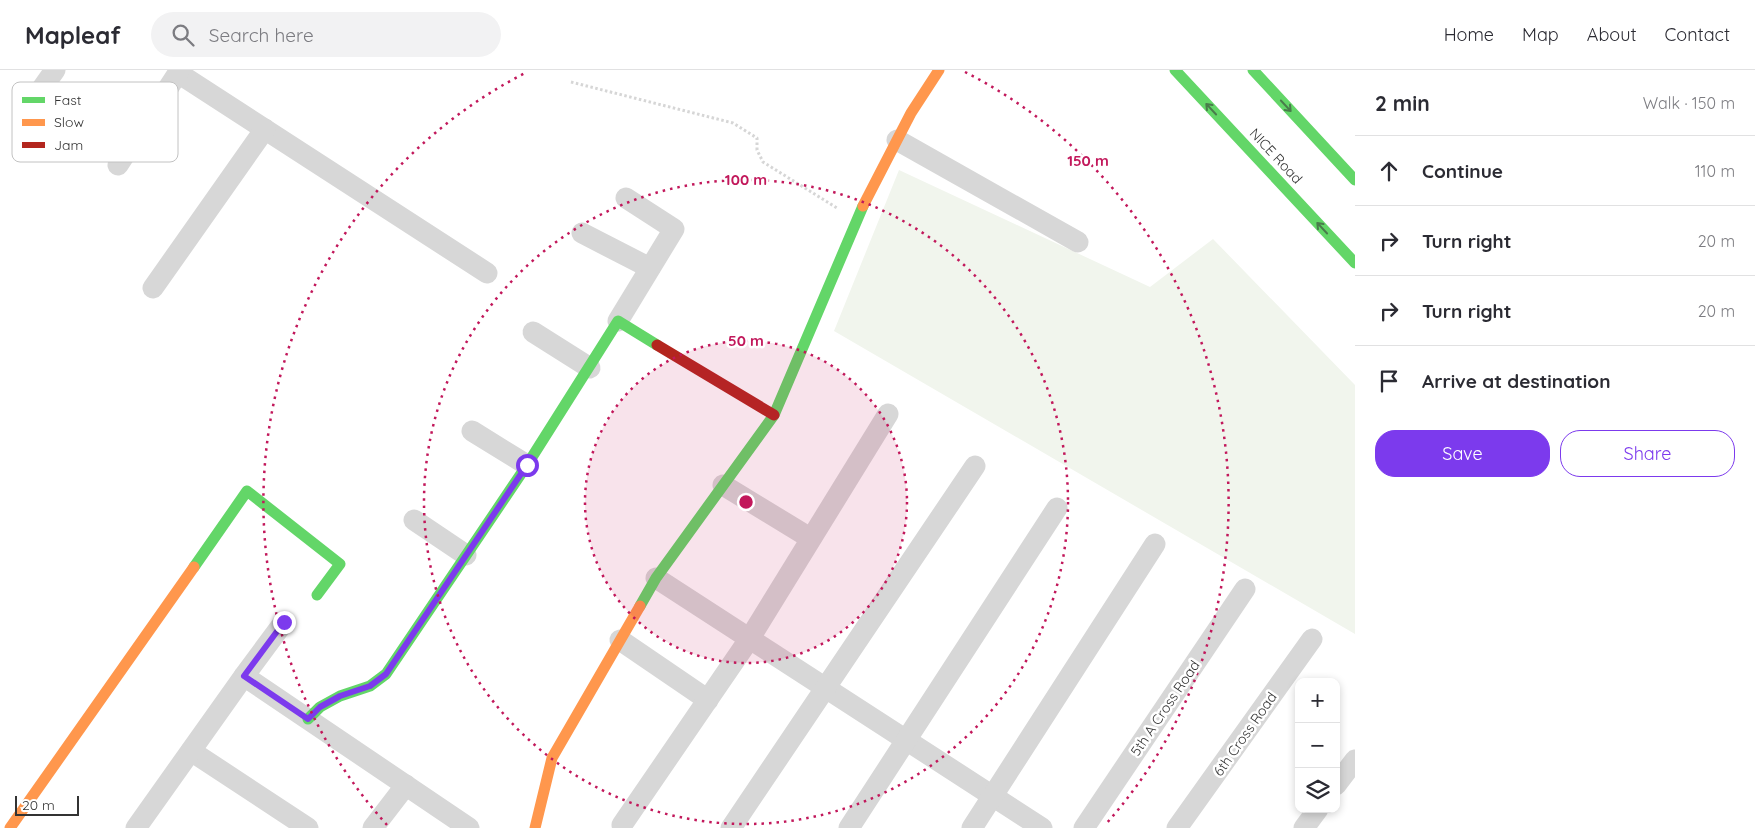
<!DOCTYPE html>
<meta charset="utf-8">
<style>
:root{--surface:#fff;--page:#f2f2f3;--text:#2b2b33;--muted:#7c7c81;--line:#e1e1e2;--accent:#7c3aed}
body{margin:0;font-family:Quicksand,sans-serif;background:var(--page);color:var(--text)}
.controls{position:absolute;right:15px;bottom:15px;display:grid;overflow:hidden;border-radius:10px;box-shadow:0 2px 8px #0003}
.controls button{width:45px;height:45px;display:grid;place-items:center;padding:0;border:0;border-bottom:1px solid var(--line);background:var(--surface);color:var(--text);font:25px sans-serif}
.scale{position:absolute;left:15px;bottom:12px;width:64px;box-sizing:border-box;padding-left:5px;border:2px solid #333;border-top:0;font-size:14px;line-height:18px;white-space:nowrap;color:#333;-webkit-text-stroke:4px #fff;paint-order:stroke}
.stop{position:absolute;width:15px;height:15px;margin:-11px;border:4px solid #7c3aed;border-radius:50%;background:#fff}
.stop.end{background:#7c3aed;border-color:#fff;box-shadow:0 1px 5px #0008}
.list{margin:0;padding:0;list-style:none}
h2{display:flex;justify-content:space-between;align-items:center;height:65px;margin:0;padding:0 20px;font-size:21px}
h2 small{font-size:16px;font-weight:400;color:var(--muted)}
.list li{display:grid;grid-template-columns:32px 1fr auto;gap:15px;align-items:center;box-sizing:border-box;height:70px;padding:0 20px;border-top:1px solid var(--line)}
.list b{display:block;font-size:19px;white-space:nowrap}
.list em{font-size:16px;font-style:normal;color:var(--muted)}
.actions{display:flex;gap:10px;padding:15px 20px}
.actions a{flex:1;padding:11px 0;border:1px solid var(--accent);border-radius:20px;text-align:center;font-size:18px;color:var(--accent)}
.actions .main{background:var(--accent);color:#fff}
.icon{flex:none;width:28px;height:28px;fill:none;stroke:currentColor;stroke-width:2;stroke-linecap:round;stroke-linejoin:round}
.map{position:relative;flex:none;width:1355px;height:758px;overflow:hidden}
header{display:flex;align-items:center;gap:30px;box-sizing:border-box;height:70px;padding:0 25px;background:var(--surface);border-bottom:1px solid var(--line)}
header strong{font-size:24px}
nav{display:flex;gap:28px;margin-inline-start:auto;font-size:18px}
.search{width:350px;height:45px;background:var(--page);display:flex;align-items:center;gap:12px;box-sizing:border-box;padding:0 18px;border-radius:28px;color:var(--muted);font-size:19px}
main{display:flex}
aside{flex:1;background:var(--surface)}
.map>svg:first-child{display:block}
.green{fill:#f1f5ed}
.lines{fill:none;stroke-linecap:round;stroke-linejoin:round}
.path{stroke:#d6d6d6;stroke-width:3;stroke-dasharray:2.5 2.5;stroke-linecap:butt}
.street{stroke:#d7d7d7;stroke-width:21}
.fast{stroke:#63d668;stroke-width:11}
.slow{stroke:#ff974d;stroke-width:11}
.jam{stroke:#b3261e;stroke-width:11}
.oneway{stroke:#497c4b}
.route{stroke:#7c3aed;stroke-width:6}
.ring{fill:none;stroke:#c2185b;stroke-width:2.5;stroke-dasharray:2.5 5}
.labels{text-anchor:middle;stroke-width:5;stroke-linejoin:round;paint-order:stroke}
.street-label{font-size:14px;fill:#333;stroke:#fff}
.key{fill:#fff;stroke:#c2c2c2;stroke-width:1}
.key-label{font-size:14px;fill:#333}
.centre{fill:#c2185b;stroke:#fff;stroke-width:2.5}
.ring-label{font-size:15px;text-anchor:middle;font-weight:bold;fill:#c2185b;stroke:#fff;stroke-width:5;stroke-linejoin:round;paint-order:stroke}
</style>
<header>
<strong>Mapleaf</strong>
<div class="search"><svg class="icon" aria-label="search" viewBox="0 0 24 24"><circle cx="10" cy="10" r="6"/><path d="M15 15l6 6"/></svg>Search here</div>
<nav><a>Home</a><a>Map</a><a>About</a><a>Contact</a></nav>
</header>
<main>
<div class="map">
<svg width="1355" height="758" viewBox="0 0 1355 758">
<rect width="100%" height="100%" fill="#fff"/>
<path class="green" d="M 899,100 L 1150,217 L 1213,169 L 1355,315 L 1355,564 L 834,261 Z"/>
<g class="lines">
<path class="path" d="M 571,12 L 733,53 L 757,68 L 757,80 L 763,92 L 837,138"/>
<g class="street">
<path d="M 180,0 L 178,3 L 487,203"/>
<path d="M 28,38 L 55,0"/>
<path d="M 897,70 L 1078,172"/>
<path d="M 118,95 L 178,3"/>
<path d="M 582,163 L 650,198"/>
<path d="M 153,218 L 265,59"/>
<path d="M 618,251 L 674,159 L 626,128"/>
<path d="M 533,262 L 590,298"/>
<path d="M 472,361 L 527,395"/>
<path d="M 723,415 L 810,468"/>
<path d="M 414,450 L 466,485"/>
<path d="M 656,508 L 1042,758"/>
<path d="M 620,570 L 708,630"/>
<path d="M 244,606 L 284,552"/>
<path d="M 191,681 L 308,758"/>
<path d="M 1336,715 L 1355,690"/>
<path d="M 622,755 L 750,568 L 888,344"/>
<path d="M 136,758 L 244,606 L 469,758"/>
<path d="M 373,758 L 406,715"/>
<path d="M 731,758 L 975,396"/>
<path d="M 849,758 L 1057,438"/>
<path d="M 972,758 L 1155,474"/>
<path d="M 1084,758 L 1245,519"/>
<path d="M 1177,758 L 1312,569"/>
<path d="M 1304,758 L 1318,739"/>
</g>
<g class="fast">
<path d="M 1175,0 L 1355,193"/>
<path d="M 1253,0 L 1355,110"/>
<path d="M 194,497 L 247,421 L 340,494 L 317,525"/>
<path d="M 640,536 L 656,508 L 774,345 L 863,136"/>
<path d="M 308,649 L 320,637 L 340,626 L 370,616 L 386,604 L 527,395 L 618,251 L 657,275"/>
</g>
<g class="slow">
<path d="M 863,136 L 911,43 L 939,0"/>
<path d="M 10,758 L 194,497"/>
<path d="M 535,758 L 552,688 L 640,536"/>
</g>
<path class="jam" d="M 657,275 L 774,345"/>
</g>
<defs><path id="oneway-shaft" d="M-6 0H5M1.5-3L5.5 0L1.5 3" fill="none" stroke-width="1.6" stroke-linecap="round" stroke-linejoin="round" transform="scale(1.25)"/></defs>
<g class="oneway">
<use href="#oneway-shaft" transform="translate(1286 36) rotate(47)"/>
<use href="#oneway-shaft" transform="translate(1211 39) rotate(-133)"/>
<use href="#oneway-shaft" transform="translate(1322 158) rotate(-133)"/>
</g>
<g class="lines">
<path class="route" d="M 284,552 L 244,606 L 308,649 L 320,637 L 340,626 L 370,616 L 386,604 L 527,395"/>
</g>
<circle cx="746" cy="432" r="161" fill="#c2185b" fill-opacity=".12"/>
<g class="ring">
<circle cx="746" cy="432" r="161"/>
<circle cx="746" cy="432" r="322"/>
<path d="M387 755A483 483 0 0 1 527 2M965 2A483 483 0 0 1 1105 755"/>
</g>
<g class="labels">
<g class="street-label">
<text transform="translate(1276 86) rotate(47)" y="5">NICE Road</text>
<text transform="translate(1165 638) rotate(-56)" y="5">5th A Cross Road</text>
<text transform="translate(1245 664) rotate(-55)" y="5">6th Cross Road</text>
</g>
</g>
<rect x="12" y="12" width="166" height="80" rx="8" class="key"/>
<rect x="22" y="27" width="23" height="6" fill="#63d668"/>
<rect x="22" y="49" width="23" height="7" fill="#ff974d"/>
<rect x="22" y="72" width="23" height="6" fill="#b3261e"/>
<g class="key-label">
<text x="54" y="35">Fast</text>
<text x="54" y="57">Slow</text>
<text x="54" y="80">Jam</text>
</g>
<circle cx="746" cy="432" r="8" class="centre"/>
<g class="ring-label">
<text x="1088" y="96">150 m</text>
<text x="746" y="115">100 m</text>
<text x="746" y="276">50 m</text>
</g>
</svg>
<div class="controls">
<button>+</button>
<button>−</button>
<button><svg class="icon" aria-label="layers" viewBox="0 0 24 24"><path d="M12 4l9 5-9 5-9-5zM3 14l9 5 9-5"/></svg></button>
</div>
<div class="scale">20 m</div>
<div class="stop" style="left:527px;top:395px"></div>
<div class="stop end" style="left:284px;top:552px"></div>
</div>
<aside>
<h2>2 min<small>Walk · 150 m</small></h2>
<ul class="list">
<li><svg class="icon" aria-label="ahead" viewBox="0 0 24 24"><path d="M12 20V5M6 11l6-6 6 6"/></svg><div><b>Continue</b></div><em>110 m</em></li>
<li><svg class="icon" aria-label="right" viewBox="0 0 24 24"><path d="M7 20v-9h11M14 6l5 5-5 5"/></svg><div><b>Turn right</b></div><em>20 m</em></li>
<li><svg class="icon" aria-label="right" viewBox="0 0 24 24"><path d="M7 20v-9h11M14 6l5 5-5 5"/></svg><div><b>Turn right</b></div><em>20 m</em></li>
<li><svg class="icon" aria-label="arrive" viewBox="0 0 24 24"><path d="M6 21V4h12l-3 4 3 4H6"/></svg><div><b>Arrive at destination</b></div></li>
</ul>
<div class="actions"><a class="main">Save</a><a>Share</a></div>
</aside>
</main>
